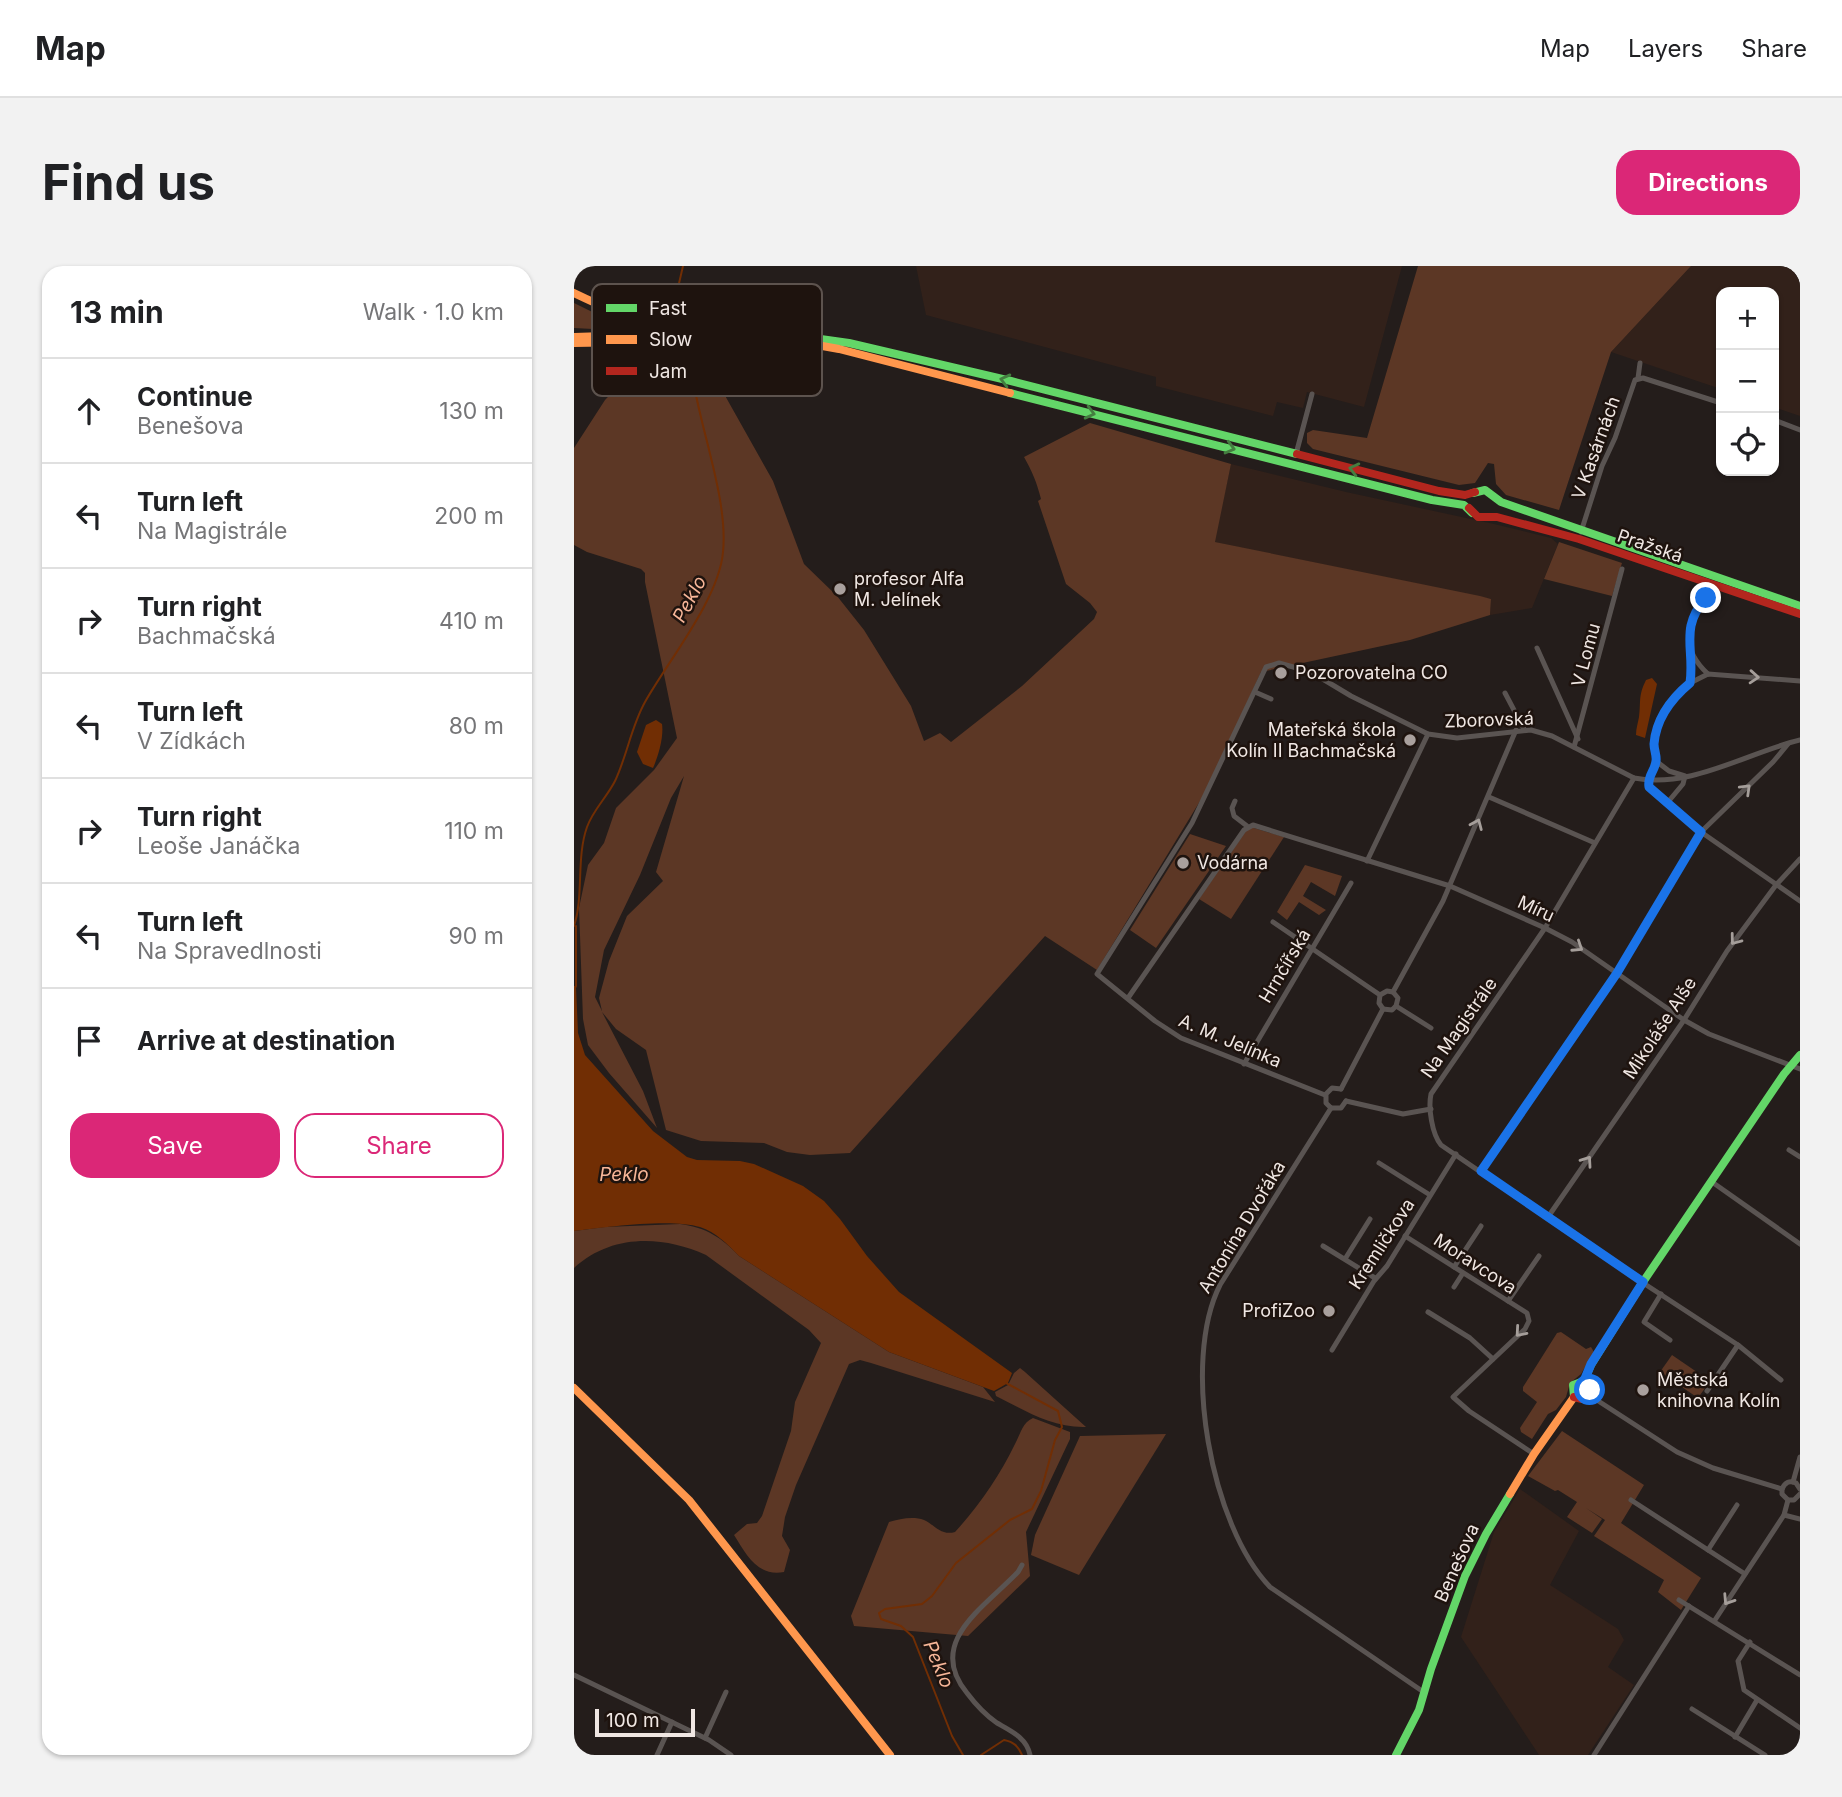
<!DOCTYPE html>
<meta charset="utf-8">
<style>
:root{--surface:#fff;--page:#f2f2f2;--text:#202124;--muted:#757577;--line:#e0e0e0;--accent:#db2777}
body{margin:0;font-family:Inter,sans-serif;background:var(--page);color:var(--text)}
.controls{position:absolute;right:21px;top:21px;display:grid;overflow:hidden;border-radius:14px;box-shadow:0 2px 5px #0004}
.controls button{width:63px;height:63px;display:grid;place-items:center;padding:0;border:0;border-bottom:2px solid var(--line);background:var(--surface);color:var(--text);font:35px sans-serif}
.scale{position:absolute;left:21px;bottom:18px;width:100px;box-sizing:border-box;padding-left:7px;border:4px solid #f0e7e3;border-top:0;font-size:19px;line-height:24px;white-space:nowrap;color:#f0e7e3;-webkit-text-stroke:5px #1e130e;paint-order:stroke}
.stop{position:absolute;width:21px;height:21px;margin:-16px;border:5px solid #1a73e8;border-radius:50%;background:#fff}
.stop.end{background:#1a73e8;border-color:#fff;box-shadow:0 2px 7px #0008}
.list{margin:0;padding:0;list-style:none}
h2{display:flex;justify-content:space-between;align-items:center;height:91px;margin:0;padding:0 28px;font-size:30px}
h2 small{font-size:23px;font-weight:400;color:var(--muted)}
.list li{display:grid;grid-template-columns:46px 1fr auto;gap:21px;align-items:center;box-sizing:border-box;height:105px;padding:0 28px;border-top:2px solid var(--line)}
.list b{display:block;font-size:26px;white-space:nowrap}
.list p{margin:0;font-size:23px;white-space:nowrap;color:var(--muted)}
.list em{font-size:23px;font-style:normal;color:var(--muted)}
.actions{display:flex;gap:14px;padding:21px 28px}
.actions a{flex:1;padding:16px 0;border:2px solid var(--accent);border-radius:21px;text-align:center;font-size:24px;color:var(--accent)}
.actions .main{background:var(--accent);color:#fff}
.icon{flex:none;width:38px;height:38px;fill:none;stroke:currentColor;stroke-width:2;stroke-linecap:round;stroke-linejoin:round}
.map{position:relative;flex:none;width:1226px;height:1489px;overflow:hidden;border-radius:21px}
header{display:flex;align-items:center;gap:42px;box-sizing:border-box;height:98px;padding:0 35px;background:var(--surface);border-bottom:2px solid var(--line)}
header strong{font-size:33px}
nav{display:flex;gap:38px;margin-inline-start:auto;font-size:24px}
.intro{display:flex;align-items:center;justify-content:space-between;box-sizing:border-box;height:168px;padding:0 42px}
h1{margin:0;font-size:49px}
.button{padding:18px 32px;border-radius:21px;background:var(--accent);color:#fff;font-size:24px;font-weight:700}
main{display:flex;gap:42px;padding:0 42px}
aside{flex:1;background:var(--surface);border-radius:21px;box-shadow:0 2px 5px #0004}
.map>svg:first-child{display:block}
.built{fill:#32211a}
.green{fill:#5c3725;fill-rule:evenodd}
.water{fill:#712e04}
.lines{fill:none;stroke-linecap:round;stroke-linejoin:round}
.stream{stroke:#712e04;stroke-width:2}
.street{stroke:#5a5452;stroke-width:5}
.fast{stroke:#63d668;stroke-width:8}
.slow{stroke:#ff974d;stroke-width:8}
.jam{stroke:#b3261e;stroke-width:8}
.oneway{stroke:#447e40}
.oneway2{stroke:#a59e9a}
.route{stroke:#1a73e8;stroke-width:9}
.poi-dot{fill:#a9a09d;stroke:#1e130e;stroke-width:2.5}
.labels{text-anchor:middle;stroke-width:5;stroke-linejoin:round;paint-order:stroke}
.street-label{font-size:18px;fill:#f0e7e3;stroke:#1e130e}
.poi-label{font-size:18px;fill:#f0e7e3;stroke:#1e130e;text-anchor:start}
.water-label{font-size:19px;font-style:italic;fill:#f7b698;stroke:#1e130e}
.key{fill:#1e130e;stroke:#5d534e;stroke-width:2}
.key-label{font-size:19px;fill:#f0e7e3}
</style>
<header>
<strong>Map</strong>
<nav><a>Map</a><a>Layers</a><a>Share</a></nav>
</header>
<div class="intro"><h1>Find us</h1><a class="button">Directions</a></div>
<main>
<aside>
<h2>13 min<small>Walk · 1.0 km</small></h2>
<ul class="list">
<li><svg class="icon" aria-label="ahead" viewBox="0 0 24 24"><path d="M12 20V5M6 11l6-6 6 6"/></svg><div><b>Continue</b><p>Benešova</p></div><em>130 m</em></li>
<li><svg class="icon" aria-label="left" viewBox="0 0 24 24"><path d="M17 20v-9H6M10 6l-5 5 5 5"/></svg><div><b>Turn left</b><p>Na Magistrále</p></div><em>200 m</em></li>
<li><svg class="icon" aria-label="right" viewBox="0 0 24 24"><path d="M7 20v-9h11M14 6l5 5-5 5"/></svg><div><b>Turn right</b><p>Bachmačská</p></div><em>410 m</em></li>
<li><svg class="icon" aria-label="left" viewBox="0 0 24 24"><path d="M17 20v-9H6M10 6l-5 5 5 5"/></svg><div><b>Turn left</b><p>V Zídkách</p></div><em>80 m</em></li>
<li><svg class="icon" aria-label="right" viewBox="0 0 24 24"><path d="M7 20v-9h11M14 6l5 5-5 5"/></svg><div><b>Turn right</b><p>Leoše Janáčka</p></div><em>110 m</em></li>
<li><svg class="icon" aria-label="left" viewBox="0 0 24 24"><path d="M17 20v-9H6M10 6l-5 5 5 5"/></svg><div><b>Turn left</b><p>Na Spravedlnosti</p></div><em>90 m</em></li>
<li><svg class="icon" aria-label="arrive" viewBox="0 0 24 24"><path d="M6 21V4h12l-3 4 3 4H6"/></svg><div><b>Arrive at destination</b></div></li>
</ul>
<div class="actions"><a class="main">Save</a><a>Share</a></div>
</aside>
<div class="map">
<svg width="1226" height="1489" viewBox="0 0 1226 1489">
<rect width="100%" height="100%" fill="#241d1b"/>
<g class="built">
<path d="M 342,0 L 828,0 L 790,141 L 733,126 L 729,142 L 703,136 L 699,150 L 582,120 L 582,111 L 352,49 Z"/>
<path d="M 1117,0 L 1226,0 L 1226,150 L 1200,141 L 1200,26 L 1147,26 L 1147,123 L 1037,86 Z"/>
<path d="M 657,198 L 772,226 L 920,258 L 977,272 L 984,278 L 958,342 L 916,349 L 917,333 L 640,276 Z"/>
<path d="M 946,1223 L 1005,1265 L 976,1319 L 1044,1363 L 1050,1374 L 1034,1401 L 1060,1419 L 1014,1489 L 965,1489 L 887,1371 L 920,1266 Z"/>
</g>
<g class="green">
<path d="M 844,0 L 1117,0 L 1037,86 L 985,244 L 932,229 L 922,218 L 920,198 L 914,197 L 901,217 L 885,219 L 739,183 L 733,177 L 733,167 L 739,164 L 793,172 Z"/>
<path d="M 0,37 L 57,65 L 0,62 Z"/>
<path d="M 54,110 L 140,110 L 199,215 L 230,298 L 263,330 L 290,364 L 337,440 L 350,475 L 366,467 L 377,476 L 448,420 L 520,353 L 523,346 L 516,337 L 492,318 L 464,235 L 467,233 C 463,217 458,205 450,191 L 516,157 L 657,198 L 641,276 L 906,330 L 917,333 L 916,349 L 836,374 L 687,406 L 634,522 L 523,704 L 471,670 L 276,887 L 236,889 L 213,886 L 190,877 L 127,875 L 92,864 L 72,784 L 42,763 L 28,746 L 69,825 L 83,862 L 35,807 L 14,779 L 9,753 L 5,642 L 14,599 L 30,577 L 42,542 L 80,504 L 103,472 L 71,316 L 71,307 L 67,303 L 13,286 L 0,279 L 0,182 L 31,134 ZM 110,510 L 82,606 L 89,615 L 53,650 L 35,695 L 25,732 L 28,745 L 21,731 L 30,684 L 66,609 L 97,532 Z"/>
<path d="M 985,276 L 1048,297 L 1038,330 L 970,313 Z"/>
<path d="M 674,562 L 680,562 L 710,571 L 657,653 L 625,633 Z"/>
<path d="M 616,568 L 652,580 L 582,682 L 556,664 Z"/>
<path d="M 731,599 L 768,610 L 761,630 L 737,616 L 729,630 L 752,644 L 745,649 L 725,636 L 713,654 L 703,646 Z"/>
<path d="M 106,958 C 133,962 147,971 165,990 L 315,1086 L 409,1121 L 421,1136 L 297,1097 L 286,1094 L 275,1098 L 222,1219 L 211,1251 L 208,1270 L 216,1284 L 210,1306 C 183,1311 172,1288 160,1269 L 173,1258 L 183,1257 L 188,1250 L 217,1165 L 221,1136 L 247,1077 L 235,1064 L 132,989 C 88,969 37,968 0,1002 L 0,965 L 31,961 Z"/>
<path d="M 987,1066 L 1012,1083 L 1017,1081 L 1020,1086 L 1007,1108 L 996,1117 L 992,1131 L 982,1144 L 974,1148 L 958,1173 L 947,1166 L 946,1162 L 963,1136 L 949,1125 L 949,1121 L 983,1067 Z"/>
<path d="M 1098,1089 L 1136,1115 L 1124,1132 L 1086,1106 Z"/>
<path d="M 446,1102 L 451,1106 L 512,1161 C 478,1162 452,1145 422,1130 L 421,1126 L 434,1119 L 440,1107 Z"/>
<path d="M 459,1152 L 496,1166 L 496,1173 L 452,1266 L 456,1310 L 394,1370 L 280,1360 L 277,1350 L 315,1256 C 326,1253 339,1250 350,1254 C 361,1259 367,1270 381,1266 C 405,1240 426,1209 441,1178 C 447,1167 448,1157 459,1152 Z"/>
<path d="M 988,1165 L 1070,1219 L 1047,1257 L 1127,1312 L 1107,1344 L 1084,1326 L 1090,1314 L 1020,1270 L 1031,1254 L 1012,1242 L 1028,1253 L 1018,1267 L 993,1251 L 1003,1236 L 984,1224 L 981,1225 L 954,1210 Z"/>
<path d="M 592,1168 L 505,1309 L 457,1289 L 461,1269 L 506,1170 Z"/>
</g>
<g class="water">
<path d="M 1078,412 L 1083,418 L 1071,472 L 1062,469 C 1062,462 1064,457 1065,451 C 1067,435 1064,430 1072,414 Z"/>
<path d="M 82,454 L 88,458 C 90,471 84,491 79,502 L 69,498 L 63,486 L 72,459 Z"/>
<path d="M 0,720 L 2,720 L 4,767 L 11,789 L 79,865 L 113,891 L 123,894 L 166,895 L 180,898 L 229,920 L 250,935 L 266,953 L 293,990 L 325,1026 L 438,1107 L 434,1117 L 420,1125 L 315,1086 L 165,990 C 153,978 142,966 126,961 C 98,952 30,961 0,965 Z"/>
</g>
<g class="lines">
<g class="stream">
<path d="M 109,0 L 103,26 L 114,61"/>
<path d="M 0,660 C 10,630 2,592 13,561 C 19,544 33,531 41,515 C 53,490 57,461 71,436 C 94,395 145,333 149,286 C 154,238 130,173 121,124 C 118,109 118,93 116,77"/>
<path d="M 0,724 L 2,720 L 2,660"/>
<path d="M 389,1489 L 378,1470 L 339,1371 L 327,1360 L 307,1353 L 305,1347 L 311,1343 L 348,1338 L 358,1330 L 382,1297 L 436,1254 L 458,1243 L 467,1225 L 481,1174 L 488,1161 L 484,1145 L 432,1117"/>
<path d="M 407,1489 L 430,1474 C 440,1476 444,1480 448,1489"/>
</g>
<g class="street">
<path d="M 1064,112 L 1066,97"/>
<path d="M 1200,154 L 1226,164"/>
<path d="M 722,188 L 738,128"/>
<path d="M 1007,266 L 1028,200 L 1041,172 L 1061,114 L 1069,112 L 1147,137"/>
<path d="M 1132,332 C 1109,358 1108,384 1134,408"/>
<path d="M 963,382 L 1004,473"/>
<path d="M 1226,415 L 1134,408 L 1116,417 L 1097,436 L 1087,453 L 1081,476 L 1082,495 L 1074,515 L 1075,521 L 1127,566 L 1226,635"/>
<path d="M 1116,417 L 1119,391"/>
<path d="M 681,426 L 697,433"/>
<path d="M 931,427 L 950,463"/>
<path d="M 1000,481 L 1048,303"/>
<path d="M 1082,495 L 1095,505 L 1111,510 L 1109,518 L 1094,536"/>
<path d="M 1060,512 L 971,662 L 857,828 C 854,842 858,868 867,879 L 1060,1011 L 1164,1079 L 1207,1114"/>
<path d="M 915,531 L 1021,577"/>
<path d="M 661,535 L 658,542 L 660,550 L 673,560"/>
<path d="M 793,595 L 854,468"/>
<path d="M 699,656 L 806,729"/>
<path d="M 819,726 L 869,635 L 942,464"/>
<path d="M 554,732 L 670,564 L 679,559 L 876,620 L 971,662 L 998,676 L 1110,754 L 1135,768 L 1226,803"/>
<path d="M 822,740 L 857,762"/>
<path d="M 809,743 L 805,737 L 806,729 L 813,725 L 819,726"/>
<path d="M 809,743 L 818,744 L 822,740 L 824,732 L 819,726"/>
<path d="M 670,798 L 777,617"/>
<path d="M 767,823 L 809,743"/>
<path d="M 751,829 L 607,772 L 581,755 L 523,708 L 618,557 L 692,401 L 705,397 L 737,406 L 777,430 L 854,468 L 883,472 L 957,464 L 978,470 L 1060,512 C 1117,523 1172,487 1226,474"/>
<path d="M 772,835 L 829,848 L 857,843"/>
<path d="M 757,842 L 646,1019 C 607,1096 637,1260 696,1321 L 851,1427"/>
<path d="M 757,842 L 752,837 L 752,828 L 758,822 L 767,823"/>
<path d="M 757,842 L 767,842 L 772,835"/>
<path d="M 1215,884 L 1226,891"/>
<path d="M 805,897 L 856,929"/>
<path d="M 907,906 L 1043,707 L 1127,566 L 1199,496 L 1214,478"/>
<path d="M 1138,916 L 1226,978"/>
<path d="M 974,951 L 1110,754 L 1153,685 L 1202,619 L 1226,593"/>
<path d="M 831,970 L 953,1047 L 955,1055 L 951,1063 L 879,1131 L 895,1145 L 960,1188"/>
<path d="M 749,980 L 801,1012"/>
<path d="M 771,993 L 796,953"/>
<path d="M 880,1001 L 907,960"/>
<path d="M 880,1021 L 889,1007"/>
<path d="M 1087,1028 L 1070,1056 L 1096,1074"/>
<path d="M 934,1035 L 965,990"/>
<path d="M 854,1046 L 896,1072 L 919,1093"/>
<path d="M 758,1084 L 800,1015 L 813,1000 L 882,888"/>
<path d="M 1133,1125 L 1164,1079"/>
<path d="M 1015,1129 L 1103,1186 L 1139,1202 L 1208,1223"/>
<path d="M 1219,1216 L 1226,1191"/>
<path d="M 1208,1223 L 1208,1228 L 1214,1234 L 1220,1234 L 1226,1228"/>
<path d="M 1208,1223 C 1211,1216 1216,1214 1222,1217 L 1226,1223"/>
<path d="M 1057,1234 L 1171,1308"/>
<path d="M 1210,1249 L 1226,1253"/>
<path d="M 1134,1284 L 1163,1239"/>
<path d="M 448,1299 L 444,1306 C 411,1341 351,1376 393,1427 C 402,1439 410,1448 423,1457 C 437,1465 453,1472 456,1489"/>
<path d="M 1105,1334 L 1226,1409"/>
<path d="M 1141,1354 L 1210,1249 L 1214,1234"/>
<path d="M 1176,1376 L 1164,1395 L 1170,1424 L 1226,1462"/>
<path d="M 0,1409 L 135,1474 L 157,1489"/>
<path d="M 1118,1443 L 1191,1489"/>
<path d="M 1161,1471 L 1183,1434"/>
<path d="M 131,1472 L 152,1426"/>
<path d="M 83,1489 L 98,1456"/>
<path d="M 1020,1489 L 1115,1340"/>
</g>
<g class="fast">
<path d="M 143,67 L 204,67 L 275,77 L 437,115 L 723,188"/>
<path d="M 436,127 L 858,234 L 890,239 L 898,247"/>
<path d="M 899,227 L 911,224 L 927,236 L 1226,340"/>
<path d="M 1010,1115 L 1017,1099 L 1069,1016 L 1210,808 L 1226,789"/>
<path d="M 1000,1131 L 999,1119 L 1010,1115"/>
<path d="M 822,1489 L 845,1444 L 857,1403 L 891,1310 L 912,1268 L 936,1228"/>
</g>
<g class="slow">
<path d="M 0,27 C 56,54 85,64 148,67"/>
<path d="M 0,71 L 60,69"/>
<path d="M 0,77 L 175,74 L 226,76 L 265,83 L 436,127"/>
<path d="M 0,1122 L 115,1234 L 316,1489"/>
<path d="M 936,1228 L 960,1188 L 1000,1131"/>
</g>
<g class="jam">
<path d="M 723,188 L 865,225 L 891,229 L 901,226"/>
<path d="M 895,242 L 904,251 L 923,251 L 1005,273 L 1226,348"/>
<path d="M 1000,1131 L 1008,1133 L 1015,1129 L 1016,1121 L 1010,1115"/>
</g>
</g>
<defs><path id="oneway-chevron" d="M-2-3.5L2.5 0L-2 3.5" fill="none" stroke-width="1.6" stroke-linecap="round" stroke-linejoin="round" transform="scale(1.75)"/></defs>
<g class="oneway">
<use href="#oneway-chevron" transform="translate(431 114) rotate(-166)"/>
<use href="#oneway-chevron" transform="translate(516 147) rotate(14)"/>
<use href="#oneway-chevron" transform="translate(656 182) rotate(15)"/>
<use href="#oneway-chevron" transform="translate(780 203) rotate(-166)"/>
</g>
<g class="oneway2">
<use href="#oneway-chevron" transform="translate(1180 411) rotate(4)"/>
<use href="#oneway-chevron" transform="translate(1172 523) rotate(-44)"/>
<use href="#oneway-chevron" transform="translate(903 558) rotate(-67)"/>
<use href="#oneway-chevron" transform="translate(1161 674) rotate(127)"/>
<use href="#oneway-chevron" transform="translate(1004 681) rotate(33)"/>
<use href="#oneway-chevron" transform="translate(1013 895) rotate(-55)"/>
<use href="#oneway-chevron" transform="translate(946 1066) rotate(131)"/>
<use href="#oneway-chevron" transform="translate(1154 1334) rotate(123)"/>
</g>
<g class="lines">
<path class="route" d="M 1016,1124 L 1010,1115 L 1017,1098 L 1069,1016 L 907,905 L 1043,707 L 1127,566 L 1075,521 C 1073,510 1081,505 1082,495 C 1083,490 1080,484 1080,478 C 1082,453 1098,432 1116,417 C 1121,383 1105,362 1132,332"/>
</g>
<g class="poi-dot">
<circle cx="266" cy="323" r="7"/>
<circle cx="707" cy="407" r="7"/>
<circle cx="836" cy="474" r="7"/>
<circle cx="609" cy="597" r="7"/>
<circle cx="755" cy="1045" r="7"/>
<circle cx="1069" cy="1124" r="7"/>
</g>
<g class="labels">
<g class="street-label">
<text transform="translate(1022 182) rotate(-70)" y="6">V Kasárnách</text>
<text transform="translate(1076 280) rotate(19)" y="6">Pražská</text>
<text transform="translate(1012 389) rotate(-75)" y="6">V Lomu</text>
<text transform="translate(915 454) rotate(-2)" y="6">Zborovská</text>
<text transform="translate(962 643) rotate(25)" y="6">Míru</text>
<text transform="translate(711 700) rotate(-59)" y="6">Hrnčířská</text>
<text transform="translate(885 762) rotate(-55)" y="6">Na Magistrále</text>
<text transform="translate(1086 762) rotate(-57)" y="6">Mikoláše Alše</text>
<text transform="translate(656 775) rotate(23)" y="6">A. M. Jelínka</text>
<text transform="translate(668 961) rotate(-59)" y="6">Antonína Dvořáka</text>
<text transform="translate(808 978) rotate(-57)" y="6">Kremličkova</text>
<text transform="translate(901 998) rotate(33)" y="6">Moravcova</text>
<text transform="translate(883 1297) rotate(-66)" y="6">Benešova</text>
</g>
<g class="poi-label">
<text x="280" y="319">profesor Alfa<tspan x="280" dy="21">M. Jelínek</tspan></text>
<text x="721" y="413">Pozorovatelna CO</text>
<text x="822" y="470" text-anchor="end">Mateřská škola<tspan x="822" dy="21">Kolín II Bachmačská</tspan></text>
<text x="623" y="603">Vodárna</text>
<text x="741" y="1051" text-anchor="end">ProfiZoo</text>
<text x="1083" y="1120">Městská<tspan x="1083" dy="21">knihovna Kolín</tspan></text>
</g>
<g class="water-label">
<text transform="translate(115 333) rotate(-62)" y="7">Peklo</text>
<text x="50" y="915">Peklo</text>
<text transform="translate(365 1398) rotate(67)" y="7">Peklo</text>
</g>
</g>
<rect x="18" y="18" width="230" height="112" rx="10" class="key"/>
<rect x="32" y="38" width="31" height="8" fill="#63d668"/>
<rect x="32" y="69" width="31" height="9" fill="#ff974d"/>
<rect x="32" y="101" width="31" height="8" fill="#b3261e"/>
<g class="key-label">
<text x="75" y="49">Fast</text>
<text x="75" y="80">Slow</text>
<text x="75" y="112">Jam</text>
</g>
</svg>
<div class="controls">
<button>+</button>
<button>−</button>
<button><svg class="icon" aria-label="locate" viewBox="0 0 24 24"><circle cx="12" cy="12" r="6"/><path d="M12 2v4M12 18v4M2 12h4M18 12h4"/></svg></button>
</div>
<div class="scale">100 m</div>
<div class="stop" style="left:1016px;top:1124px"></div>
<div class="stop end" style="left:1132px;top:332px"></div>
</div>
</main>
